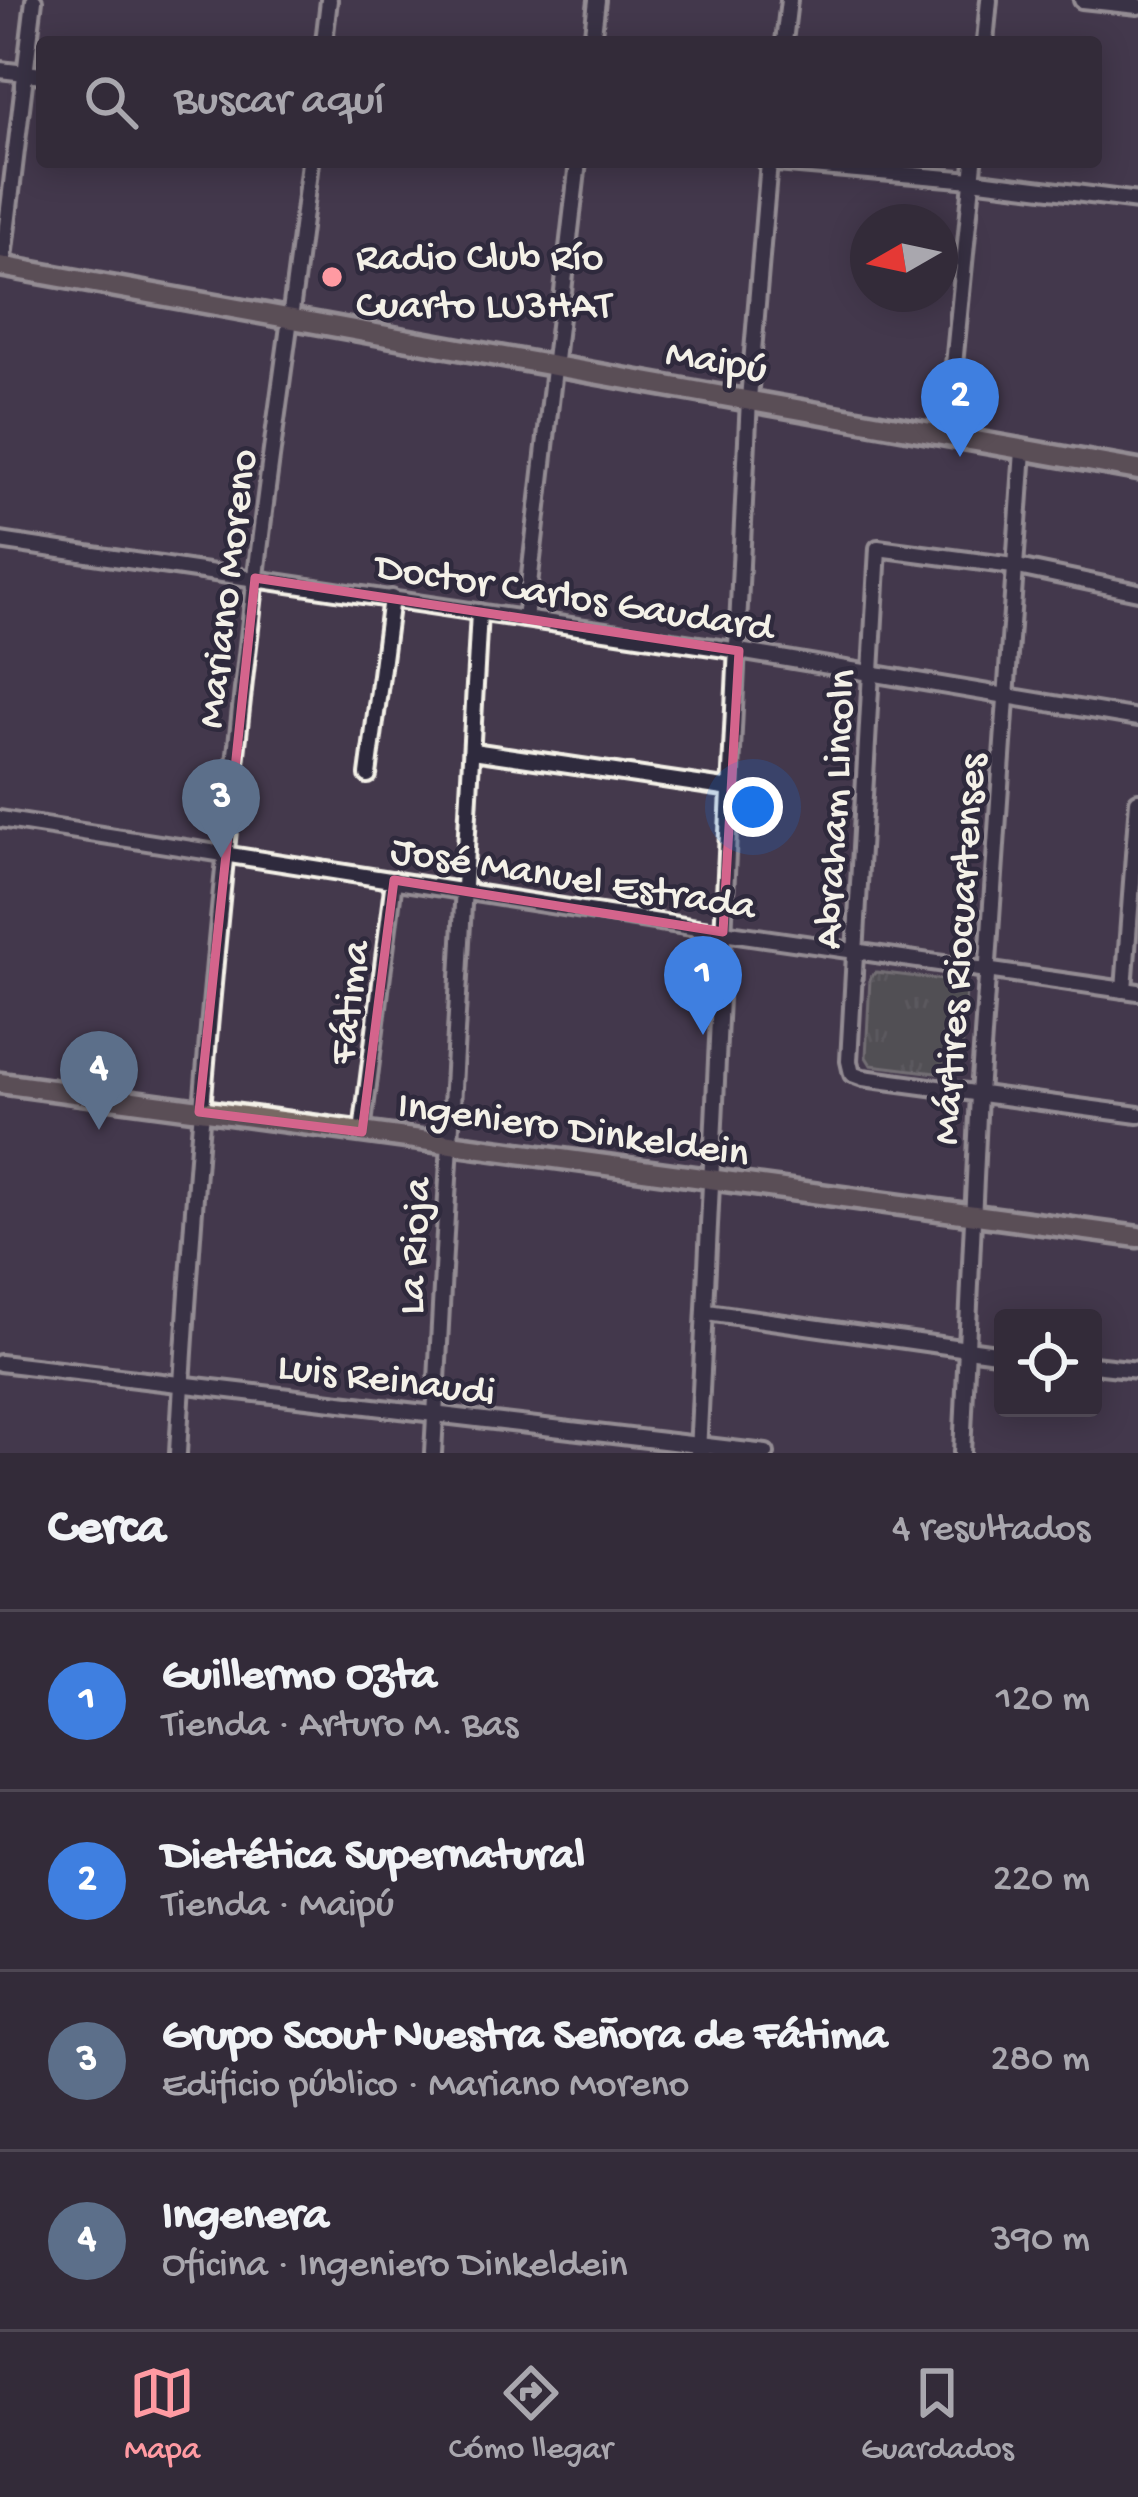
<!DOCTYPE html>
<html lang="es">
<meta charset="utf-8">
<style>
:root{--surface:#332b39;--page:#3e3744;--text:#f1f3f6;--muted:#a9a7ae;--line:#4e4753;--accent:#ff9aa2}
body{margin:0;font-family:"Gochi Hand",sans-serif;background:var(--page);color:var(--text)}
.controls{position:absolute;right:36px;bottom:36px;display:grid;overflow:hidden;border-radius:12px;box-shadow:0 6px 30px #0003}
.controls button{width:108px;height:108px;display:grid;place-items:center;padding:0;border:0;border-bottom:3px solid var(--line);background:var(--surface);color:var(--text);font:60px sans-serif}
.compass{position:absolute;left:850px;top:204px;width:108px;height:108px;border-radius:50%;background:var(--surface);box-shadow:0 6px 30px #0003;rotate:261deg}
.you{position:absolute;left:753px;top:807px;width:42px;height:42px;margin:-30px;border:9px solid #fff;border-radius:50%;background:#1a73e8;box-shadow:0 0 0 18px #1a73e833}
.badge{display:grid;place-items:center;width:78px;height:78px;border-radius:50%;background:var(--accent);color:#fff;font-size:39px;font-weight:700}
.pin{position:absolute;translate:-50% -99px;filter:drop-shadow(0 3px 6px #0008)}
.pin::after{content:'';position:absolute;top:63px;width:42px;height:36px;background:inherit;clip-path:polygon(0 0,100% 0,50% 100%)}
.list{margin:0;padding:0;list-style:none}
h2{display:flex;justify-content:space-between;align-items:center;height:156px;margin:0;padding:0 48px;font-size:51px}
h2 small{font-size:39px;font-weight:400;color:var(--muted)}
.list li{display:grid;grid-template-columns:78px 1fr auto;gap:36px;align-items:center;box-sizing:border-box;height:180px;padding:0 48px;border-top:3px solid var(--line)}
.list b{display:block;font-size:45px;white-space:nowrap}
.list p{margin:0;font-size:39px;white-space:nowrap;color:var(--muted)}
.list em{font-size:39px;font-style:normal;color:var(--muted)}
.icon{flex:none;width:66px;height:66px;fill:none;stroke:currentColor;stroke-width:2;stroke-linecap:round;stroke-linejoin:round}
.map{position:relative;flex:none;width:1138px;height:1453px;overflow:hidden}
.search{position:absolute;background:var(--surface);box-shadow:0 6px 30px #0003;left:36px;right:36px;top:36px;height:132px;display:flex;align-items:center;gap:30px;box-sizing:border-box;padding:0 42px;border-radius:12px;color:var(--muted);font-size:45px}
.sheet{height:876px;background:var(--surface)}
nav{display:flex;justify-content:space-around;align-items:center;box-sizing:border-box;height:168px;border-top:3px solid var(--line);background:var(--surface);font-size:33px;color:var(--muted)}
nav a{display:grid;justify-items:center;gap:6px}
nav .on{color:var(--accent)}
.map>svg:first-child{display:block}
.grass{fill:url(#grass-tufts);stroke:#abaea2;stroke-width:3}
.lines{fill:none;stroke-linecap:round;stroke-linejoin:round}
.minor-casing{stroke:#f4f1e8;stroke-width:22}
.major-casing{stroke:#f4f1e8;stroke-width:27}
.minor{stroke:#2f2a3d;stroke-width:14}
.major{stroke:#776864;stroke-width:18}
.marked{fill:none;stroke:#d4648c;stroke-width:9;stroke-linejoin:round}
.poi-dot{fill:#ff9aa2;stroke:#2f2a3d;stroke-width:4.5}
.labels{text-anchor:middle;stroke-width:9;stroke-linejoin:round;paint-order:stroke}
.poi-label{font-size:42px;fill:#f4f1e8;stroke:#2f2a3d;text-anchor:start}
.street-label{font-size:42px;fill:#f4f1e8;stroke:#2f2a3d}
</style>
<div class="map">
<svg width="1138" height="1453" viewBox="0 0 1138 1453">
<defs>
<pattern id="grass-tufts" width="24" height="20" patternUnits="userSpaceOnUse" patternTransform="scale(3)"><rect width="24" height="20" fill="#626a5d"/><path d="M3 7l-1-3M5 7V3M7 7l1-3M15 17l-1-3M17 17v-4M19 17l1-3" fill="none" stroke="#798074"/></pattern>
</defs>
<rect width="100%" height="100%" fill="#44394c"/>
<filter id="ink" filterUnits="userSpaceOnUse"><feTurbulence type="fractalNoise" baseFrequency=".00833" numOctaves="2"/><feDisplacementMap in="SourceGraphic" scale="24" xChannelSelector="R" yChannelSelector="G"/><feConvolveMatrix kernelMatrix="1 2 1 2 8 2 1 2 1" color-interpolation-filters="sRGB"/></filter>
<g filter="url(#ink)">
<path class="grass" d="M 876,972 L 960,982 L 966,989 L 961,1069 L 952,1075 L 871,1065 L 866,1057 L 870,978 Z"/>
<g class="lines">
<defs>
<g id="minor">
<path d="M 1082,0 L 1138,6"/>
<path d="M 324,42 L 329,0"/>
<path d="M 592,42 L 597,0"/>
<path d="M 784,42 L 789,0"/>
<path d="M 985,42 L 989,0"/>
<path d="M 0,70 L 42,75"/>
<path d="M 765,162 L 972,180 L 1138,201"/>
<path d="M 2,267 L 34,0"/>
<path d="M 947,436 L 974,162"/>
<path d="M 0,541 L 739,651 L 1138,718"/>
<path d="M 1138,592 L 1013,566 L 878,548 L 849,1061 L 852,1074 L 863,1078 L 1138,1115"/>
<path d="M 525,619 L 578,162"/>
<path d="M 473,751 L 731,789"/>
<path d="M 368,775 L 391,598"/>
<path d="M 0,819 L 723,932 L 1138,992"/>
<path d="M 1124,990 L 1138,801"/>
<path d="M 362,1132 L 394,880"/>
<path d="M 707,1312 L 1003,1354"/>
<path d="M 0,1363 L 766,1453"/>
<path d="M 1093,1365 L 1138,1370"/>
<path d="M 178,1453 C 194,1163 221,874 255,585 C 271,444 294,303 310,162"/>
<path d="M 433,1453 L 479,612"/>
<path d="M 698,1453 L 749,399 L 769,162"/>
<path d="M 962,1453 L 979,1094 L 1023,450"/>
</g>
<g id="major">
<path d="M 0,266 C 379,335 759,403 1138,470"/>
<path d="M 0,1083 L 1138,1237"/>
</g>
</defs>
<use href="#minor" class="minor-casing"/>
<use href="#major" class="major-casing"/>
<use href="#minor" class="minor"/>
<use href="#major" class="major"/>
</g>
</g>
<path d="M0 0H1138V1453H0ZM 255,578 L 739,651 L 723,932 L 394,880 L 362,1132 L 199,1112 Z" fill="#44394c" fill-opacity=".55" fill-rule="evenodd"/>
<path class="marked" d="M 255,578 L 739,651 L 723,932 L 394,880 L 362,1132 L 199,1112 Z"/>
<circle class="poi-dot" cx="332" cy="277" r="12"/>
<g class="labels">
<g class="poi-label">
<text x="356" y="268">Radio Club Río<tspan x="356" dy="48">Cuarto LU3HAT</tspan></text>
</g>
<g class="street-label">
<text transform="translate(717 357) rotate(10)" y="15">Maipú</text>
<text transform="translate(223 588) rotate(-83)" y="15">Mariano Moreno</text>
<text transform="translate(575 593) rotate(9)" y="15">Doctor Carlos Gaudard</text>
<text transform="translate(831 809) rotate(-87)" y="15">Abraham Lincoln</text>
<text transform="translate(574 874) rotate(9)" y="15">José Manuel Estrada</text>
<text transform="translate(955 949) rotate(-86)" y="15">Mártires Riocuartenses</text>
<text transform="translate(345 1002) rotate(-83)" y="15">Fátima</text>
<text transform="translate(574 1125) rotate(8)" y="15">Ingeniero Dinkeldein</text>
<text transform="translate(410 1246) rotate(-87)" y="15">La Rioja</text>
<text transform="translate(387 1375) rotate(7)" y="15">Luis Reinaudi</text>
</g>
</g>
</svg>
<div class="controls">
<button><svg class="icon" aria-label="locate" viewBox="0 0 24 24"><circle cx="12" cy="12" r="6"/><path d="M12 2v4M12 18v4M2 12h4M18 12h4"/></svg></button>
</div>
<svg class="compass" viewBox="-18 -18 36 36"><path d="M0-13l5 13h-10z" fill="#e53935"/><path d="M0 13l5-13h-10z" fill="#a9a7ae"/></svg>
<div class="you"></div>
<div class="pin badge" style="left:703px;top:1035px;background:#3f7fe0">1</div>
<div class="pin badge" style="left:960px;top:457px;background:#3f7fe0">2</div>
<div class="pin badge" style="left:221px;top:858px;background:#5c6f8a">3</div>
<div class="pin badge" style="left:99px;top:1130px;background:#5c6f8a">4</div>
<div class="search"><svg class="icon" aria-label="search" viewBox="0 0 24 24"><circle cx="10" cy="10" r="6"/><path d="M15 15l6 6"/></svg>Buscar aquí</div>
</div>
<section class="sheet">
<h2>Cerca<small>4 resultados</small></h2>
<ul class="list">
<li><span class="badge" style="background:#3f7fe0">1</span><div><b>Guillermo Ozta</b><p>Tienda · Arturo M. Bas</p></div><em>120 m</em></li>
<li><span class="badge" style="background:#3f7fe0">2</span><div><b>Dietética Supernatural</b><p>Tienda · Maipú</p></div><em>220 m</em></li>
<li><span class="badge" style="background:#5c6f8a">3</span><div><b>Grupo Scout Nuestra Señora de Fátima</b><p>Edificio público · Mariano Moreno</p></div><em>280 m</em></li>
<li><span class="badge" style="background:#5c6f8a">4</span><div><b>Ingenera</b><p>Oficina · Ingeniero Dinkeldein</p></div><em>390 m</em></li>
</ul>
</section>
<nav>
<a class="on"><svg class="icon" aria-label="map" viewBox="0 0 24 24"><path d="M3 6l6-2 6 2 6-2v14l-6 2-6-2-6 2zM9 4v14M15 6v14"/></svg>Mapa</a>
<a><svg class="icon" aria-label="directions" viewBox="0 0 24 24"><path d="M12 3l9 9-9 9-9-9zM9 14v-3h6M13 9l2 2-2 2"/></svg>Cómo llegar</a>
<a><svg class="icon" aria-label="saved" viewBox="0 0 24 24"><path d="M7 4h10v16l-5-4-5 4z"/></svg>Guardados</a>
</nav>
